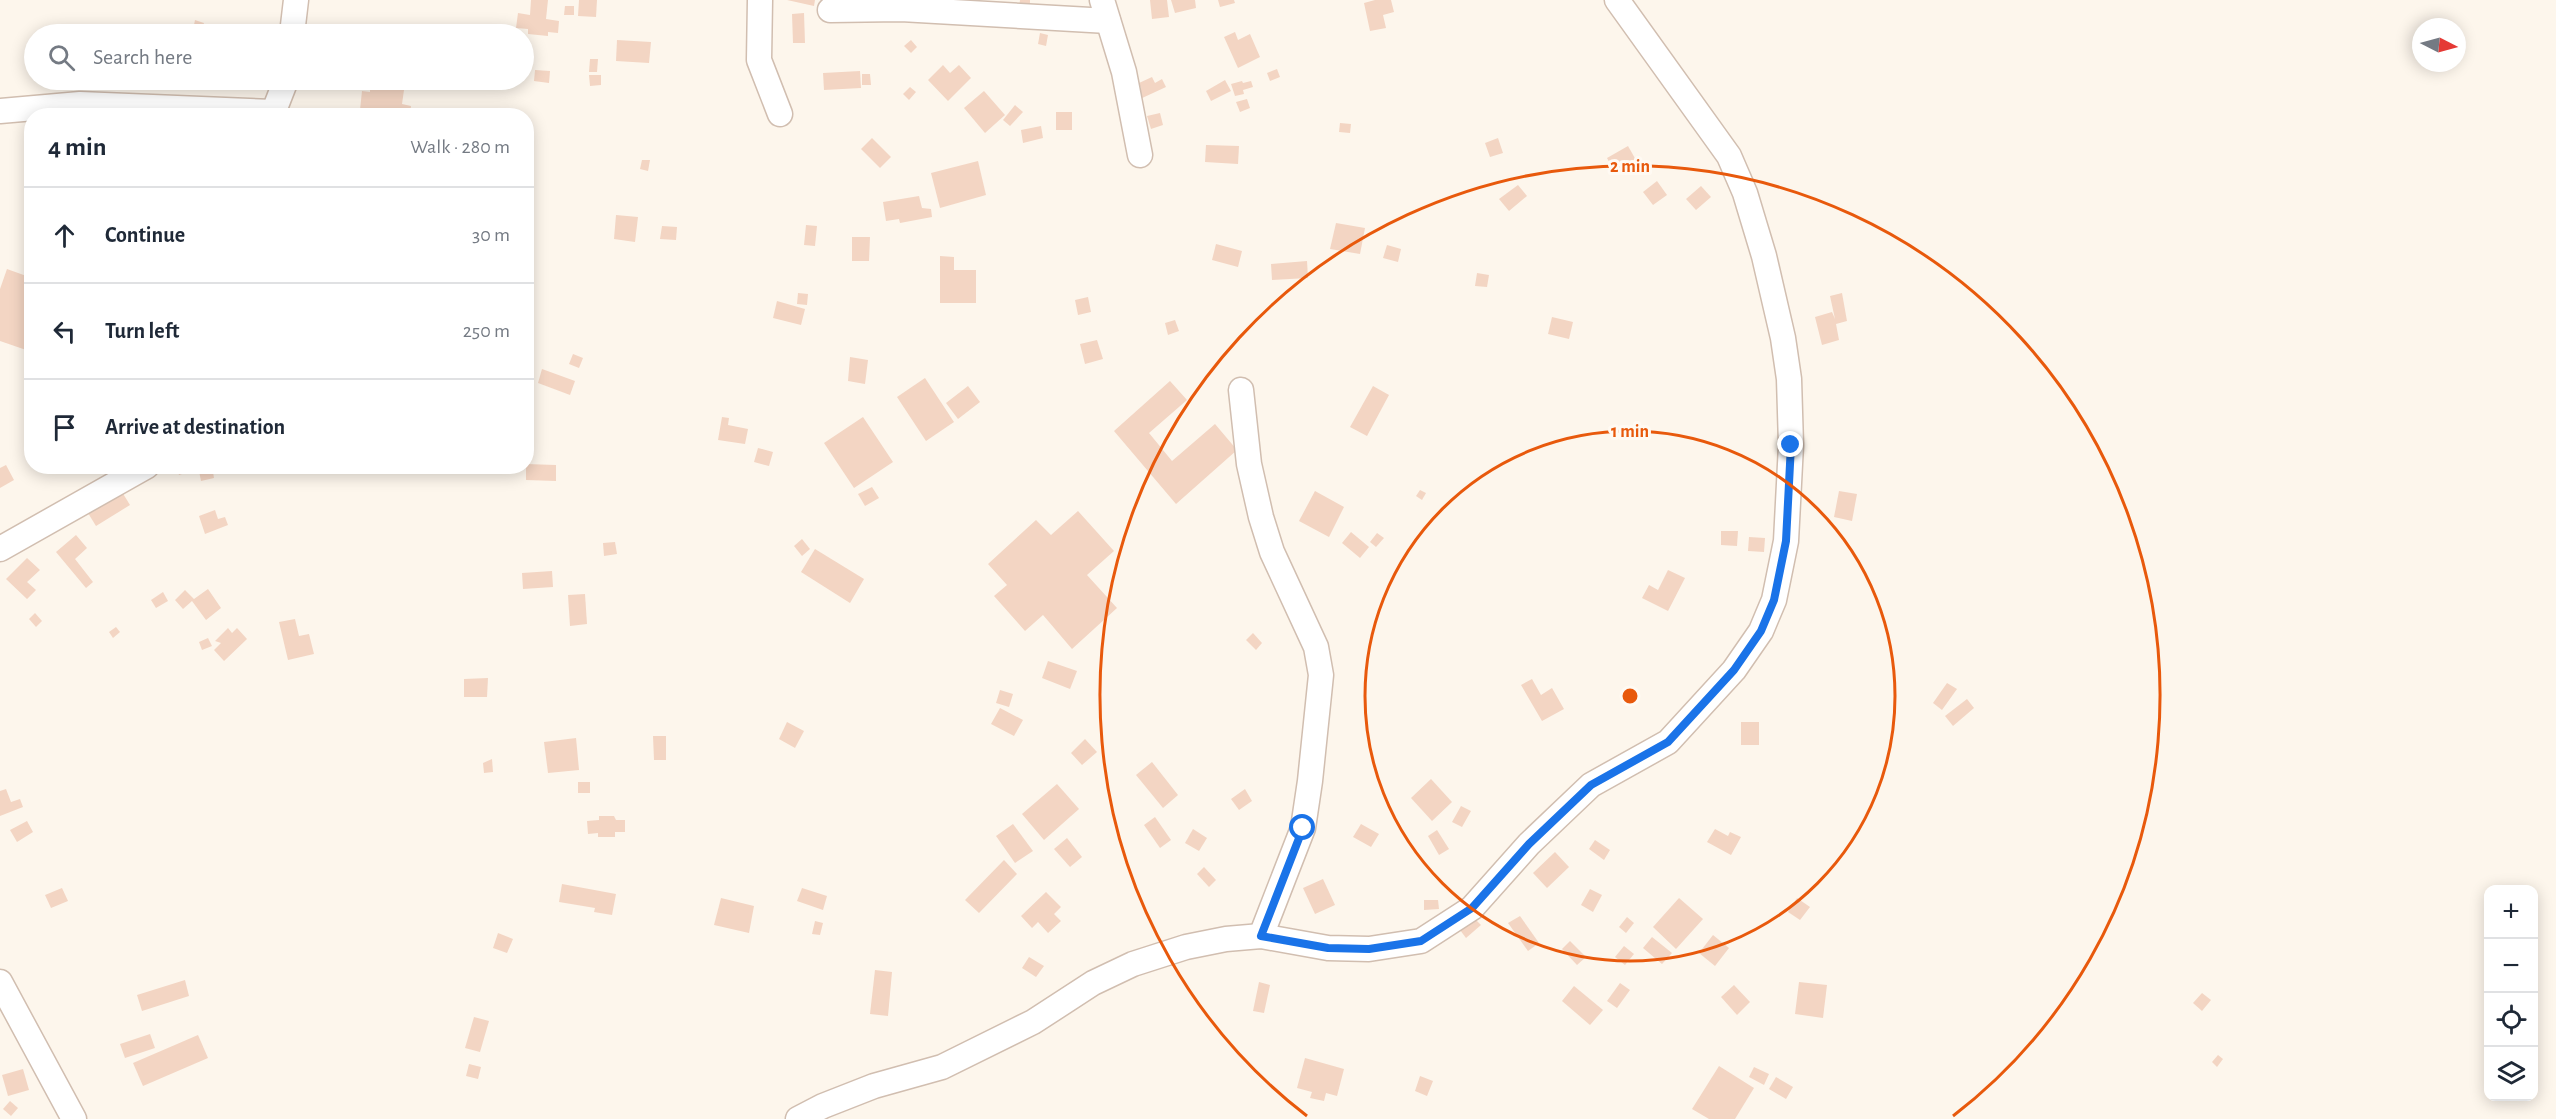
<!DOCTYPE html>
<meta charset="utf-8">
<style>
:root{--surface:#fff;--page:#f2f2f3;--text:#1f2937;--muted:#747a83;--line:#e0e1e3}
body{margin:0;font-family:"Alegreya Sans",sans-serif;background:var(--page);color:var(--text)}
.controls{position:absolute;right:18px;bottom:18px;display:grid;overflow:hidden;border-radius:12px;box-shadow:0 3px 15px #0003}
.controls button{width:54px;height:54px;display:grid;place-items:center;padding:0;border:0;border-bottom:2px solid var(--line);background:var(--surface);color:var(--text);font:30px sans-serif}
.compass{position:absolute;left:2412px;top:18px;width:54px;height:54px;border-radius:50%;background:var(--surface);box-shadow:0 3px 15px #0003;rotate:96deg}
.stop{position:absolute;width:18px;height:18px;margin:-14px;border:4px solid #1a73e8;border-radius:50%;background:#fff}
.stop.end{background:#1a73e8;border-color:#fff;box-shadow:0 2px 6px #0008}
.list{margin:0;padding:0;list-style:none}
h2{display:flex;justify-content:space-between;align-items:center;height:78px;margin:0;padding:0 24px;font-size:26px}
h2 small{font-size:20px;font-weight:400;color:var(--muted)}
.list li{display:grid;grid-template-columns:39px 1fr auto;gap:18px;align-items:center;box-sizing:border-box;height:96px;padding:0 24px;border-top:2px solid var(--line)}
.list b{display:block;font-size:22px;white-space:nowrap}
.list em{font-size:20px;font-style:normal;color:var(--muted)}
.icon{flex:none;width:33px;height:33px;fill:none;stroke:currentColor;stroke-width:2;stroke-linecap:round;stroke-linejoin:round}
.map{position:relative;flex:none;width:2556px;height:1119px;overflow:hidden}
.search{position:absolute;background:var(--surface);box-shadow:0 3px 15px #0003;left:24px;top:24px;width:510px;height:66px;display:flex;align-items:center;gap:15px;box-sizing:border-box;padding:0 21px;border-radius:33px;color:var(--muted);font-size:22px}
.panel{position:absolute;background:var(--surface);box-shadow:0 3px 15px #0003;left:24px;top:108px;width:510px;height:366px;border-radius:24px}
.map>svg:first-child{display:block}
.building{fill:#f3d5c3}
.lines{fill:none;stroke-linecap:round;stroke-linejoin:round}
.minor-casing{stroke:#d1beb0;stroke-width:27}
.minor{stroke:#fff;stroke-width:24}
.route{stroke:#1a73e8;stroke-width:8}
.ring{fill:none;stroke:#e8590c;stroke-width:3}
.centre{fill:#e8590c;stroke:#fffaf3;stroke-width:3}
.ring-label{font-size:18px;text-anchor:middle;font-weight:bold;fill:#e8590c;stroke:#fffaf3;stroke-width:6;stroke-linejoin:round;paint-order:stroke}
</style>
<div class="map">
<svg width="2556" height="1119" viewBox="0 0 2556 1119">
<rect width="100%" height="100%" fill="#fdf6ec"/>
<g class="building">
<path d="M 531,0 L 548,0 L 546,19 L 559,21 L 558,33 L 548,32 L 548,36 L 528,34 L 528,29 L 516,28 L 518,13 L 530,15 Z"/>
<path d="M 579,0 L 597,0 L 596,17 L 578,16 Z"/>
<path d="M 787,0 L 815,0 L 814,6 Z"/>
<path d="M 1020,0 L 1030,0 L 1030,8 L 1019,8 Z"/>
<path d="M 1150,0 L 1167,0 L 1169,17 L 1152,19 Z"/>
<path d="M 1171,0 L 1195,0 L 1196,8 L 1175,13 Z"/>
<path d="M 1218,0 L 1234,0 L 1235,3 L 1220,7 Z"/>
<path d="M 1375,0 L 1391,0 L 1394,12 L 1383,15 L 1386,28 L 1370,31 L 1364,3 Z"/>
<path d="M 565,6 L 574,6 L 574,15 L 564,15 Z"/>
<path d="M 804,13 L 805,43 L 793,43 L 792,14 Z"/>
<path d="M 195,20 L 204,23 L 201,33 L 193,30 Z"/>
<path d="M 1235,32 L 1238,40 L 1250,34 L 1260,57 L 1238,68 L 1224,37 Z"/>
<path d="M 1040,33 L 1048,35 L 1046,46 L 1038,44 Z"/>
<path d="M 617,40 L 651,42 L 649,63 L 616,61 Z"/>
<path d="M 911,40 L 917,47 L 911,53 L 904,46 Z"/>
<path d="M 590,59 L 598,59 L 597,72 L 589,72 Z"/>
<path d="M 943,65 L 950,73 L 959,65 L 971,78 L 948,101 L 928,80 Z"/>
<path d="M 1277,69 L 1280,77 L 1270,81 L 1267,73 Z"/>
<path d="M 535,70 L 550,71 L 549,83 L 534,81 Z"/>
<path d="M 860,71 L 861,88 L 824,90 L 823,73 Z"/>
<path d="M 862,74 L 870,74 L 871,85 L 862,85 Z"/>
<path d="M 589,75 L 601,75 L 601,85 L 590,86 Z"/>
<path d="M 1152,77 L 1155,83 L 1162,79 L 1166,87 L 1140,99 L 1137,91 L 1141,89 L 1139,83 Z"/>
<path d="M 378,80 L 405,83 L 402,104 L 411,106 L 410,116 L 360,110 L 362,91 L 370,92 L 370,87 L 377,88 Z"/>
<path d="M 1225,80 L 1231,91 L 1211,101 L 1206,91 Z"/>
<path d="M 1242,81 L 1243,83 L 1251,81 L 1253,87 L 1243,90 L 1244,94 L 1235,96 L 1231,84 Z"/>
<path d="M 910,87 L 916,92 L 909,100 L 903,94 Z"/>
<path d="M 984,91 L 1005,115 L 985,133 L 964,108 Z"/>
<path d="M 1247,99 L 1250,108 L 1240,112 L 1236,102 Z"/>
<path d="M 1015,105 L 1023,112 L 1010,126 L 1003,120 Z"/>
<rect x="1056" y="112" width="16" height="18"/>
<path d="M 1160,113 L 1163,125 L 1151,129 L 1147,116 Z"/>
<path d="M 1340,123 L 1351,124 L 1350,133 L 1339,132 Z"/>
<path d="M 1041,126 L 1043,138 L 1023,143 L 1021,130 Z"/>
<path d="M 872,138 L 891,157 L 880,168 L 861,149 Z"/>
<path d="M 1498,138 L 1503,153 L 1490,157 L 1485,143 Z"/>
<path d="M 1206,145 L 1239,146 L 1238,164 L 1205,162 Z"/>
<path d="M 1628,146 L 1636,160 L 1614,171 L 1607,158 Z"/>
<path d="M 642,160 L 650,160 L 648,171 L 640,169 Z"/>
<path d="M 978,161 L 986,195 L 940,208 L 931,173 Z"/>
<path d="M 1657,181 L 1667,195 L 1653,205 L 1643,192 Z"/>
<path d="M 1518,185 L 1527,196 L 1509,211 L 1499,199 Z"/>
<path d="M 1701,186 L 1711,197 L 1696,210 L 1686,199 Z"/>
<path d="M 919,196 L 922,208 L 931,209 L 932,217 L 900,223 L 899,219 L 886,221 L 883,202 Z"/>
<path d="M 616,215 L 638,217 L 635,242 L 614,239 Z"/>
<path d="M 1336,223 L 1365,228 L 1360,254 L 1330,249 Z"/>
<path d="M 806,225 L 817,226 L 815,246 L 804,245 Z"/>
<path d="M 662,226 L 677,227 L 676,240 L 660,239 Z"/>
<path d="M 852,237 L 870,237 L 869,261 L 852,261 Z"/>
<path d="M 1216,244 L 1242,251 L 1238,267 L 1212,260 Z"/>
<path d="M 1387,245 L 1401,249 L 1398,262 L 1383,258 Z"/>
<path d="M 940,256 L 954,257 L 954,270 L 976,270 L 976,303 L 940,303 Z"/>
<path d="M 1307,261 L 1308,278 L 1272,280 L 1271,264 Z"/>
<path d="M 7,269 L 32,278 L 32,352 L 0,341 L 0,289 Z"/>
<path d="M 1477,273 L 1489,275 L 1487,287 L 1475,286 Z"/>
<path d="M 798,293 L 808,294 L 807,305 L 797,304 Z"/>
<path d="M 1842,293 L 1847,321 L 1836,324 L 1839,340 L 1822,345 L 1815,317 L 1832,312 L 1835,319 L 1830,296 Z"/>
<path d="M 1088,297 L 1091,312 L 1078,315 L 1075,300 Z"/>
<path d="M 777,301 L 805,309 L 801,325 L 773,318 Z"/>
<path d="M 1552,317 L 1573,322 L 1569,339 L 1548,334 Z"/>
<path d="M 1175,320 L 1179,331 L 1168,335 L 1165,323 Z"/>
<path d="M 1097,340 L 1103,359 L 1085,364 L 1080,344 Z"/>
<path d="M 573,354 L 583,358 L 579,368 L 569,364 Z"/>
<path d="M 850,357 L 868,360 L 865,384 L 848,381 Z"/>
<path d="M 542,369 L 575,381 L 570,395 L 538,383 Z"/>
<path d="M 925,378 L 954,422 L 926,441 L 897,397 Z"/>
<path d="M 1170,381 L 1187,400 L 1149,433 L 1172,461 L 1215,424 L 1237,450 L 1176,504 L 1114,431 Z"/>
<path d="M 968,386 L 980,402 L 958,419 L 946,403 Z"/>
<path d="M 1373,386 L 1389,395 L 1367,436 L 1350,427 Z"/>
<path d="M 722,417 L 729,418 L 728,425 L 748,429 L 745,444 L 718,440 Z"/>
<path d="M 863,417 L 893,462 L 854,488 L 824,443 Z"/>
<path d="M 758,448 L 773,452 L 769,466 L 754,462 Z"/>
<path d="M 526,464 L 556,465 L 556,481 L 526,480 Z"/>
<path d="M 6,465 L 14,480 L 0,488 L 0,468 Z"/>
<path d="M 176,466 L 186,466 L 188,472 L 179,475 Z"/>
<path d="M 198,466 L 212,466 L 214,478 L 201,481 Z"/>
<path d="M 339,466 L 356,466 L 356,472 L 339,473 Z"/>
<path d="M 872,487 L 879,498 L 865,506 L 858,494 Z"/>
<path d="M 1420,490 L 1426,493 L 1422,500 L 1416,496 Z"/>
<path d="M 1315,491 L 1344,507 L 1329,537 L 1299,521 Z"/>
<path d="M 1839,491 L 1857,494 L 1852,521 L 1834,517 Z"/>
<path d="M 122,492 L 130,505 L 96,526 L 88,513 Z"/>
<path d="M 215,510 L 218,519 L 225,517 L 228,525 L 205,534 L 199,516 Z"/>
<path d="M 1078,511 L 1114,551 L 1087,575 L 1117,608 L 1072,649 L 1043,615 L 1025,631 L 994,596 L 1007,585 L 988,564 L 1036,520 L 1051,535 Z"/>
<path d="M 1721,531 L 1738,531 L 1737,546 L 1721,545 Z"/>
<path d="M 1351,532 L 1369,547 L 1360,558 L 1342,543 Z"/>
<path d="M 1377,533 L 1384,538 L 1376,547 L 1370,542 Z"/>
<path d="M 76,535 L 87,548 L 75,559 L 93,582 L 86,588 L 56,552 Z"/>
<path d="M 1749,537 L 1765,538 L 1764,552 L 1748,551 Z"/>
<path d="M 802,539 L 810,549 L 802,556 L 794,546 Z"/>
<path d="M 615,542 L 617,554 L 604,556 L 603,543 Z"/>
<path d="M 815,549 L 864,579 L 850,603 L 801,572 Z"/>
<path d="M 27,558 L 40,570 L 27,582 L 36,590 L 27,599 L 6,579 Z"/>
<path d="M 1668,570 L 1685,578 L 1668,611 L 1642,598 L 1649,585 L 1658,590 Z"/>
<path d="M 552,571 L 553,587 L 523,589 L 522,573 Z"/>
<path d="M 208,589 L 221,608 L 206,620 L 192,601 L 183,609 L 175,600 L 185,590 L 194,599 Z"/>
<path d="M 163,592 L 168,601 L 156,608 L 151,600 Z"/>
<path d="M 585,594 L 587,624 L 570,626 L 568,595 Z"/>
<path d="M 35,613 L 42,621 L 36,627 L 29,619 Z"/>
<path d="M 295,619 L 299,636 L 309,634 L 314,654 L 288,660 L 279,622 Z"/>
<path d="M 116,627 L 120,632 L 113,638 L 109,632 Z"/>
<path d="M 228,628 L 232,633 L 237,628 L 247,639 L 224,661 L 214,650 L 221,643 L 215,641 Z"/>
<path d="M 1253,633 L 1262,643 L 1256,650 L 1246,640 Z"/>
<path d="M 208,638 L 212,646 L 202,650 L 199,642 Z"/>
<path d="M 1048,661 L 1077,671 L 1070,689 L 1042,678 Z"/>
<path d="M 488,678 L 487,697 L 464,697 L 464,679 Z"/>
<path d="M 1532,679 L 1541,695 L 1552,688 L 1564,709 L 1542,721 L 1521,685 Z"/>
<path d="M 1947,683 L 1957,689 L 1942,710 L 1933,703 Z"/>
<path d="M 1000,690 L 1013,694 L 1009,707 L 996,703 Z"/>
<path d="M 1967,699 L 1974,708 L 1953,726 L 1945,716 Z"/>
<path d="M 1000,708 L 1023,720 L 1014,736 L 991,724 Z"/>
<path d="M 787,722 L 804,731 L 795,748 L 779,739 Z"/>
<rect x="1741" y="722" width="18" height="23"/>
<path d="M 653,736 L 666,736 L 666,760 L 654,760 Z"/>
<path d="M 576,738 L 579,770 L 548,773 L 544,742 Z"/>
<path d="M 1085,739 L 1097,752 L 1082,765 L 1071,753 Z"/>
<path d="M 492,759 L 493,772 L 484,773 L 483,763 Z"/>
<path d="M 1152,762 L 1178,795 L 1163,808 L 1136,775 Z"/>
<path d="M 1431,779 L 1452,802 L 1432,821 L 1411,798 Z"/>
<rect x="578" y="782" width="12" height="11"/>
<path d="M 1057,784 L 1079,809 L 1044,840 L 1022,814 Z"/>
<path d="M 6,789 L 11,802 L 20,799 L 23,807 L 0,816 L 0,791 Z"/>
<path d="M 1245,789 L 1252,801 L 1239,810 L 1231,799 Z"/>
<path d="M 1461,806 L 1471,811 L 1462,827 L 1452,822 Z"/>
<path d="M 599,816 L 614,816 L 616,820 L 625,820 L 625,832 L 615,832 L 615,837 L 598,837 L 598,833 L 588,834 L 587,821 L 599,820 Z"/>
<path d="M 1155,817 L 1171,840 L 1160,848 L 1144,825 Z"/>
<path d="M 27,821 L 33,832 L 17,842 L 10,830 Z"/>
<path d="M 1013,824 L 1033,851 L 1015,863 L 996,836 Z"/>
<path d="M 1361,824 L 1379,834 L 1371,847 L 1353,837 Z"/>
<path d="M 1193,829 L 1207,838 L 1199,851 L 1185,843 Z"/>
<path d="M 1715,829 L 1728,836 L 1730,832 L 1741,837 L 1731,855 L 1707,842 Z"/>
<path d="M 1437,830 L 1449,849 L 1439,855 L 1428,836 Z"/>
<path d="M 1067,838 L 1082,857 L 1070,867 L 1054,849 Z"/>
<path d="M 1595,840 L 1610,850 L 1604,860 L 1589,849 Z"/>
<path d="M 1555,852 L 1569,867 L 1547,888 L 1533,873 Z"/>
<path d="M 1004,860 L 1017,874 L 979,913 L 965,900 Z"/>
<path d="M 1204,867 L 1216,880 L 1209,887 L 1197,874 Z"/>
<path d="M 1323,879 L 1335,905 L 1315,914 L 1303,888 Z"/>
<path d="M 562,884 L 616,894 L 612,915 L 594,912 L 595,908 L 559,902 Z"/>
<path d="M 62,888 L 68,901 L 51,908 L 45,895 Z"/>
<path d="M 802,888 L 827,896 L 823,910 L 797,901 Z"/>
<path d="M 1590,889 L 1602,895 L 1593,912 L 1581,905 Z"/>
<path d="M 1046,892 L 1061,907 L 1054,914 L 1061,921 L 1048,933 L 1038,922 L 1032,928 L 1021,916 Z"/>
<path d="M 721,898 L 754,906 L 749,933 L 714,925 Z"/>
<path d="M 1679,898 L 1703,919 L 1676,949 L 1653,927 Z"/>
<path d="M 1797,898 L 1810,907 L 1800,920 L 1788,912 Z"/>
<path d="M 1424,900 L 1438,900 L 1439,909 L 1424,910 Z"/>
<path d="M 1520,916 L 1539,943 L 1528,951 L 1508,923 Z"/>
<path d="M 1627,917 L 1634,923 L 1626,933 L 1619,927 Z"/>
<path d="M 1474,918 L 1481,925 L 1466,938 L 1460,930 Z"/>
<path d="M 815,921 L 823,923 L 820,935 L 812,934 Z"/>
<path d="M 498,933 L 513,939 L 507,953 L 493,948 Z"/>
<path d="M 1713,935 L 1729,948 L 1715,966 L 1699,953 Z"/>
<path d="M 1652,937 L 1672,953 L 1662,964 L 1643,948 Z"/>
<path d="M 1570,941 L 1586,957 L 1577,965 L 1562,949 Z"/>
<path d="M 1624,946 L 1634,954 L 1625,965 L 1615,957 Z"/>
<path d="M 1029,957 L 1044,966 L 1036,977 L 1022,968 Z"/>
<path d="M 875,970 L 892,972 L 888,1016 L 870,1014 Z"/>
<path d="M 185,980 L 189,996 L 142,1011 L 137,995 Z"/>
<path d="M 1259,982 L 1270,985 L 1264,1013 L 1253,1011 Z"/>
<path d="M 1799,982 L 1827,985 L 1823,1018 L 1795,1014 Z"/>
<path d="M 1620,983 L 1630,990 L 1617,1008 L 1607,1001 Z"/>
<path d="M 1734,985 L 1750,1002 L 1737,1015 L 1721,997 Z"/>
<path d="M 1574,986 L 1603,1010 L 1590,1025 L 1562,1001 Z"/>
<path d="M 2202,993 L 2211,1000 L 2202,1011 L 2193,1003 Z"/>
<path d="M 474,1017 L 489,1021 L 480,1052 L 465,1048 Z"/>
<path d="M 150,1034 L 155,1048 L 125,1058 L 120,1044 Z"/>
<path d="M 198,1035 L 208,1058 L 143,1086 L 133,1063 Z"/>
<path d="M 2218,1055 L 2223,1059 L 2217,1067 L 2212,1062 Z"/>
<path d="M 1305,1058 L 1344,1069 L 1337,1096 L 1326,1093 L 1324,1101 L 1310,1098 L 1312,1092 L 1297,1088 Z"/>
<path d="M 469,1064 L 481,1067 L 478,1079 L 466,1076 Z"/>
<path d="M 1719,1066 L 1754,1088 L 1735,1119 L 1709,1119 L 1692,1109 Z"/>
<path d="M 1754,1067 L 1769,1074 L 1764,1085 L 1749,1077 Z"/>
<path d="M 23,1069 L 29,1090 L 8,1096 L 2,1075 Z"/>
<path d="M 1420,1076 L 1433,1081 L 1427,1096 L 1415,1091 Z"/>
<path d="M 1776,1077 L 1793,1087 L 1786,1099 L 1769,1089 Z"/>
<path d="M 10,1101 L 18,1108 L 11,1116 L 3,1109 Z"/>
</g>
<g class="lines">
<defs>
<g id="minor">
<path d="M 760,0 L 759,60 L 780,114"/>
<path d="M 1102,0 L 1124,72 L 1140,155"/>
<path d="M 830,10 L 901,9 L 1108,21"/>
<path d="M 292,34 L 296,0"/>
<path d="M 0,111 L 80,104 L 272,112"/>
<path d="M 272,116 L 286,80"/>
<path d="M 1241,390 L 1249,464 L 1261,517 L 1272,552 L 1316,647 L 1321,675 L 1310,781 L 1303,828 L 1261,936"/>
<path d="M 0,549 L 147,466"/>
<path d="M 0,982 L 74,1119"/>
<path d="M 798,1119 L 823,1106 L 874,1086 L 942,1067 L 1033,1022 L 1093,983 L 1133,964 L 1186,947 L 1226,939 L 1261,936 L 1328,948 L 1369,949 L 1421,941 L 1472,908 L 1529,844 L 1591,785 L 1668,742 L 1734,670 L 1761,631 L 1774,600 L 1786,541 L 1791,445 L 1789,379 L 1783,338 L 1764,256 L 1745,193 L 1729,156 L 1617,0"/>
</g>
</defs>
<use href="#minor" class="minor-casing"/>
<use href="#minor" class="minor"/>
</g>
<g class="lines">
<path class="route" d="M 1303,828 L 1261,936 L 1328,948 L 1369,949 L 1421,941 L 1472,908 L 1529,844 L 1591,785 L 1668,742 L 1734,670 L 1761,631 L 1774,600 L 1786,541 L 1791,445"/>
</g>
<g class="ring">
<circle cx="1630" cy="696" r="265"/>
<path d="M1307 1116A530 530 0 1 1 1953 1116"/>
</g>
<circle cx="1630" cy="696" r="9" class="centre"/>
<g class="ring-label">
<text x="1630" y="172">2 min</text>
<text x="1630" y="437">1 min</text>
</g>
</svg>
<div class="controls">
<button>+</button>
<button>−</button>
<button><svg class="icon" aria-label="locate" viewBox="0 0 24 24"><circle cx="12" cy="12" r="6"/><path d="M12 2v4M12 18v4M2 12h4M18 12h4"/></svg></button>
<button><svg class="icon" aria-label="layers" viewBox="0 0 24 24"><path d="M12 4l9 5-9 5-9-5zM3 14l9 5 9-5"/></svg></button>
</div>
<svg class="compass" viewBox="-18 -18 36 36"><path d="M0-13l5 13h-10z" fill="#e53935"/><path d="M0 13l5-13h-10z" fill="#747a83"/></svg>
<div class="stop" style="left:1303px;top:828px"></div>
<div class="stop end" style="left:1791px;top:445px"></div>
<div class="search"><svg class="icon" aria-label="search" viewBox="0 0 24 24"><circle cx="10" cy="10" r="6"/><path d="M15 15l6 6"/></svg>Search here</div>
<section class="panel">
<h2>4 min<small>Walk · 280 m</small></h2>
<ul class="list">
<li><svg class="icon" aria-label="ahead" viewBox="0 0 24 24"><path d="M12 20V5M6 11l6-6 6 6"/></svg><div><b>Continue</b></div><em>30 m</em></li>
<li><svg class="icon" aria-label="left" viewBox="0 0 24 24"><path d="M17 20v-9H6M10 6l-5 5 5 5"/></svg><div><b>Turn left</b></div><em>250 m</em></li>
<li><svg class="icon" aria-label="arrive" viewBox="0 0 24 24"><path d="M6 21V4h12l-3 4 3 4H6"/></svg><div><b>Arrive at destination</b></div></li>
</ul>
</section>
</div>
